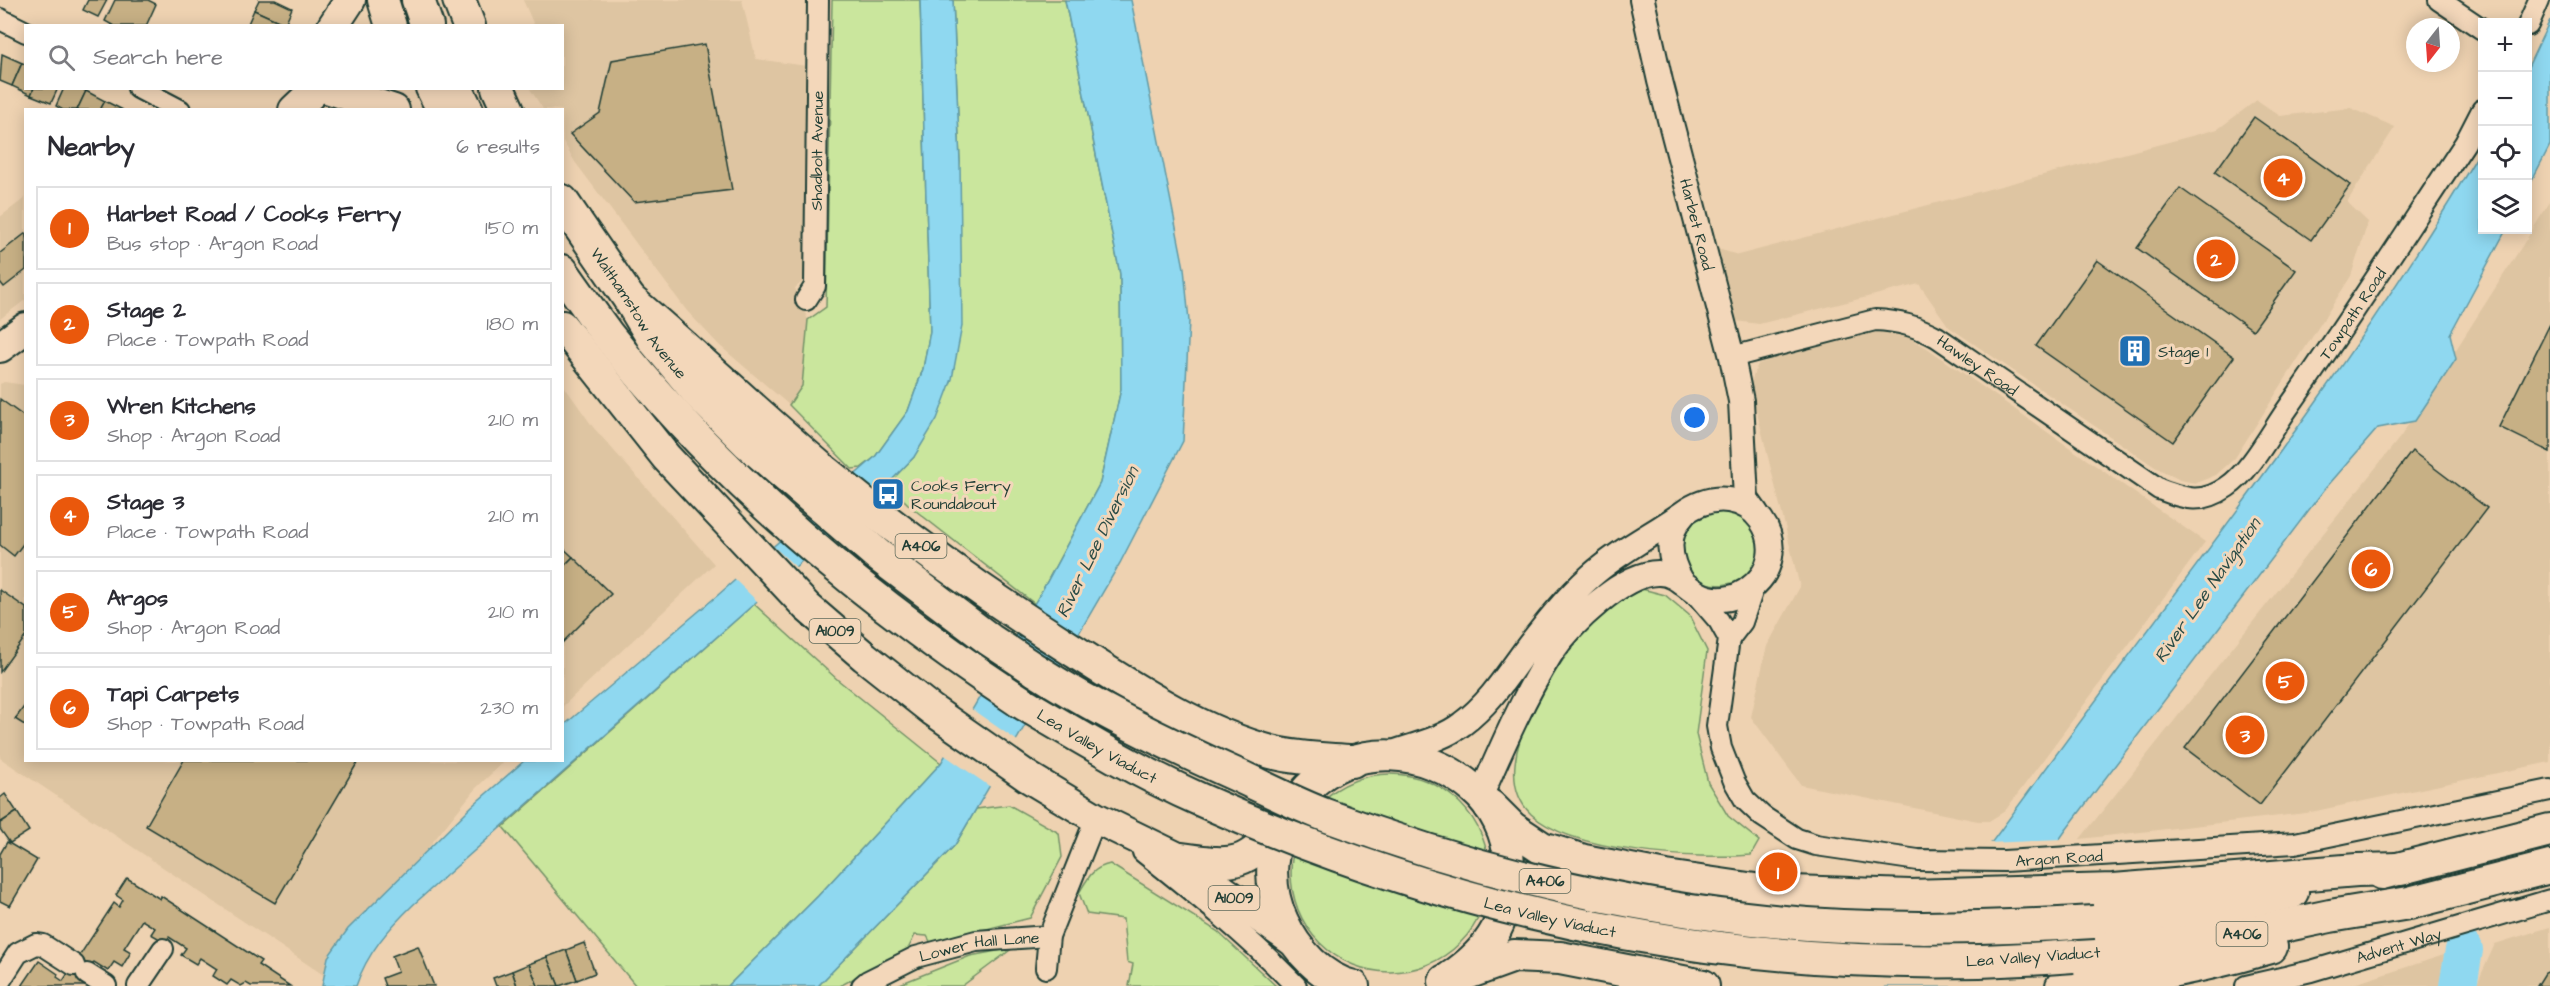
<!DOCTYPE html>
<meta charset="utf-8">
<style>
:root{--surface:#fff;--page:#f7f7f7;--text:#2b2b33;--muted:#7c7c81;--line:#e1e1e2;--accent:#ea580c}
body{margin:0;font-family:"Architects Daughter",sans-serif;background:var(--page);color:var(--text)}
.controls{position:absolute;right:18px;top:18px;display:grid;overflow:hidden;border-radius:0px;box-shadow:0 3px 15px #0003}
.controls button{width:54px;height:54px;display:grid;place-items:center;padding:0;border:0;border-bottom:2px solid var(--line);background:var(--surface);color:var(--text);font:30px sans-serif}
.compass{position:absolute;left:2406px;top:18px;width:54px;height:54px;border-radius:50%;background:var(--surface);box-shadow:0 3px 15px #0003;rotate:197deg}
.you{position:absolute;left:1695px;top:418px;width:21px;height:21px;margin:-15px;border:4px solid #fff;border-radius:50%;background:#1a73e8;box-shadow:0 0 0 9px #1a73e833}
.badge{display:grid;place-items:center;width:39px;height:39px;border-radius:50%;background:var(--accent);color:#fff;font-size:20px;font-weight:700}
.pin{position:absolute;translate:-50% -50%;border:3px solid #fff;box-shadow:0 2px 6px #0006}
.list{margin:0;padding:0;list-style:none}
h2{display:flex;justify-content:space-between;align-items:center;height:78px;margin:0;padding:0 24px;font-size:26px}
h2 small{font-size:20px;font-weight:400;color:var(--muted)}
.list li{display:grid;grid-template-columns:39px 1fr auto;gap:18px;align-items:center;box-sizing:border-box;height:84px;margin:0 12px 12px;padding:0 12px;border:2px solid var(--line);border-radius:0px}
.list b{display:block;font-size:22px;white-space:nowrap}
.list p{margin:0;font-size:20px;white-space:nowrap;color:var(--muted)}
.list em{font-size:20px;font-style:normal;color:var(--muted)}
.icon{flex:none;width:33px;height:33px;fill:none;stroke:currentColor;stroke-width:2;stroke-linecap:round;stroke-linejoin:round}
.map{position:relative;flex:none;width:2550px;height:986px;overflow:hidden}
.search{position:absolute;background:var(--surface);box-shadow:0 3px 15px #0003;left:24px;top:24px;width:540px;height:66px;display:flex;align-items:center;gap:15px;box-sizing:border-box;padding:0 21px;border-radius:0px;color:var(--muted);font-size:22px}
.panel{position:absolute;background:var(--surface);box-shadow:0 3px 15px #0003;left:24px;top:108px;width:540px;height:654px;border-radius:0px}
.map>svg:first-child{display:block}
.built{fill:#dec5a2}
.green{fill:#cae69d;stroke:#749268;stroke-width:1.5}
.water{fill:#8fd8f0;stroke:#629aa5;stroke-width:1.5}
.pier{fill:#eed2b1}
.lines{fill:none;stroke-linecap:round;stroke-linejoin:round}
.river{stroke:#8fd8f0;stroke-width:38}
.building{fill:#c7b085;stroke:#1f3d34;stroke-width:1.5}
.minor-casing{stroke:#1f3d34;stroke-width:24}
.tertiary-casing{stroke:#1f3d34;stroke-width:28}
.primary-casing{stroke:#1f3d34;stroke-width:34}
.trunk-casing{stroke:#1f3d34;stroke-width:36}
.minor{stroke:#f3d7ba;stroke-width:20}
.tertiary{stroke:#f3d7ba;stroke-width:24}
.primary{stroke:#f3d7ba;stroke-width:30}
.trunk{stroke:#f3d7ba;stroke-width:32}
.trunk-bridge-casing{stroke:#1f3d34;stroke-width:36;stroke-linecap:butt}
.trunk-bridge{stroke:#f3d7ba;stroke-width:32}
.labels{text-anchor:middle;stroke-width:6;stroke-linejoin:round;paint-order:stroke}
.shield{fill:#f3d7ba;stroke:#5f6b5c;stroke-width:1.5}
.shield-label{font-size:15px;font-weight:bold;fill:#1f3d34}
.street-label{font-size:16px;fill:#1f3d34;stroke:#f3d7ba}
.poi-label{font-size:16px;fill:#1f3d34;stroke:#f3d7ba;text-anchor:start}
.water-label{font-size:18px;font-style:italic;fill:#2a4c47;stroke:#f3d7ba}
</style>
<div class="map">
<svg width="2550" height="986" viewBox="0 0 2550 986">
<rect width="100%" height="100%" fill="#eed2b1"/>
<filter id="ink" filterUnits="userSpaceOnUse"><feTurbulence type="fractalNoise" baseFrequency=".0167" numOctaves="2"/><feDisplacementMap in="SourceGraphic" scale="12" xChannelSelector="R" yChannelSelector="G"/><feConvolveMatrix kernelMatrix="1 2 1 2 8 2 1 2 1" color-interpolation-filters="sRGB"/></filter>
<g filter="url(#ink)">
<g class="built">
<path d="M 523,0 L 742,0 L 756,59 L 807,66 L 807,278 L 795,288 L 808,320 L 802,386 L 789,405 L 719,345 L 687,311 L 575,162 L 563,141 L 562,110 L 543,109 L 530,89 L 562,88 L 562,26 L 534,25 Z"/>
<path d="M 2257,100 L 2280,116 L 2351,108 L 2395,127 L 2347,202 L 2368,222 L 2351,276 L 2235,458 L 2216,475 L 2196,483 L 2180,480 L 2155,467 L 1949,327 L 1919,284 L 1759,324 L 1736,321 L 1718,249 L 1738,255 L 2218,129 Z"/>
<path d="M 25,198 L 25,300 L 0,319 L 0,217 Z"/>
<path d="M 2550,202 L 2550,762 L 2306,813 L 2080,839 L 2401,436 Z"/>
<path d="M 1872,330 L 1910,338 L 1927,348 L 2205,542 L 2005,811 L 1989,821 L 1978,821 L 1801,785 L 1751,717 L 1767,646 L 1800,587 L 1750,384 L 1758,364 L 1855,331 Z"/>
<path d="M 4,382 L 25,385 L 26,760 L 505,761 L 476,788 L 325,976 L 0,758 L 0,384 Z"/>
<path d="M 562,383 L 593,427 L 714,564 L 563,706 Z"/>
<path d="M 2550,927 L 2550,986 L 2476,986 L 2495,944 Z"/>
<path d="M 2444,955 L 2439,986 L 2348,986 Z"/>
</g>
<g class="green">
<path d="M 832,0 L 920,0 L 930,331 L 923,369 L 908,411 L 875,457 L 861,468 L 852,469 L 789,405 L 802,386 L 808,320 L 826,307 Z"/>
<path d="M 953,0 L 1065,0 L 1120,274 L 1121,389 L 1100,483 L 1035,604 L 911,507 L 888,484 L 914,457 L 960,162 Z"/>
<path d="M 1717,508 L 1747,518 C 1751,524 1757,531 1758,538 C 1767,592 1689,603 1682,551 C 1681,543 1682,531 1688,524 C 1695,517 1708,513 1717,508 Z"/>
<path d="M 1642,589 L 1665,595 L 1689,615 L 1707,651 L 1696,734 L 1708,783 L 1728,816 L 1759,841 L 1751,855 C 1698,860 1570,852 1531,814 C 1477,762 1570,639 1614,605 C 1622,598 1633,594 1642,589 Z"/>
<path d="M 754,604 L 838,680 L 941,763 L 818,896 L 728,986 L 636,986 L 503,827 Z"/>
<circle cx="1390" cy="873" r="99"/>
<path d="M 1009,805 L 1059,833 L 1062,857 L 1030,918 L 931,943 L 927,936 L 915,935 L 908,949 L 840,986 L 818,986 L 955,845 L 976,809 Z"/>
<path d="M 1110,864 L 1217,931 L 1276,986 L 1129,986 L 1133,964 L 1127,962 L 1123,919 L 1087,914 L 1079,893 C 1088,878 1092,868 1110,864 Z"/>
<path d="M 1013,948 L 962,986 L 895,986 L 970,956 Z"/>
</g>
<g class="water">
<path d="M 920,0 L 953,0 L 960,162 L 962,326 L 952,379 L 937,419 L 914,457 L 888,484 L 754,604 L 414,904 C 389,928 367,953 356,986 L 322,986 L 328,957 L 348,929 L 472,806 L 524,761 L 562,760 L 563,726 L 718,595 L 875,457 L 908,411 L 923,369 L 930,331 Z"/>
<path d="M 1065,0 L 1131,0 L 1184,268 L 1189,321 L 1183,441 L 1120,563 L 955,845 L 818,986 L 728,986 L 818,896 L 941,763 L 1047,582 L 1100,483 L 1121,389 L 1120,274 Z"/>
<path d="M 2550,20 L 2550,145 L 2528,188 L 2528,67 Z"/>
<path d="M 2482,148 L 2482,230 L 2506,230 L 2450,334 L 2456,359 L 2415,421 L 2378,428 L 2324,490 L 2066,830 L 1957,986 L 1886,986 C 1964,879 2043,772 2122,665 C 2248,497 2375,329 2482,148 Z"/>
</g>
<g class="pier">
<path d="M 771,544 L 798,569 L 759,603 L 733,578 Z"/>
<path d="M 970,708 L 1019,742 L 992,788 L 943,754 Z"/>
<path d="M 2062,840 L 1961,986 L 1883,986 L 1987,843 Z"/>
</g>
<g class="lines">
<path class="river" d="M 2458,986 L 2464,950"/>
</g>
<g class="building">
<path d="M 88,0 L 107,0 L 98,17 L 83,10 Z"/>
<path d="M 115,0 L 148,0 L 156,4 L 146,26 L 114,26 L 105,21 Z"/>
<path d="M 259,0 L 275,0 L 292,8 L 285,24 L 254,10 Z"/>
<path d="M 254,10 L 285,24 L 284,26 L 247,26 Z"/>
<path d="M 705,44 L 732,190 L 634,202 L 570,134 L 600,113 L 612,60 Z"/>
<path d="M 2,54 L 22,63 L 12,86 L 0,81 Z"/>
<path d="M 22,63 L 26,64 L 26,88 L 34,88 L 31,95 L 12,86 Z"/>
<path d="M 34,88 L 58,88 L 51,103 L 31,95 Z"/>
<path d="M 64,88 L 81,88 L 86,91 L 77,110 L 63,110 L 56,106 Z"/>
<path d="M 86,91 L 105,101 L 100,110 L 77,110 Z"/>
<path d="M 105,101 L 123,110 L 100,110 Z"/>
<path d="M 2254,117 L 2350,185 L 2311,240 L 2215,172 Z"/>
<path d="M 2180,188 L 2296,270 L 2253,330 L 2137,248 Z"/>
<path d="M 26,233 L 26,270 L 4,287 L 0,282 L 0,253 Z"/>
<path d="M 2097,260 L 2234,357 L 2173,442 L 2036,346 Z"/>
<path d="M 2550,324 L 2550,452 L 2499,427 Z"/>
<path d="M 0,399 L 26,418 L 26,540 L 14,556 L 0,545 Z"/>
<path d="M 2412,451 L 2487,508 L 2260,805 L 2185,748 Z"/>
<path d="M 562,547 L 573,557 L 562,568 Z"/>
<path d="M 573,557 L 611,594 L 562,643 L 562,568 Z"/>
<path d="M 0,590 L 26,608 L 26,636 L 0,672 Z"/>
<path d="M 26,704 L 26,726 L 15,719 Z"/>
<path d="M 184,760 L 359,760 L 275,903 L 146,826 Z"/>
<path d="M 5,794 L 17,812 L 0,823 L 0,798 Z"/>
<path d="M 17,812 L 29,831 L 10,843 L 0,829 L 0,823 Z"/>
<path d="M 7,842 L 37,860 L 10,906 L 0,901 L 0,854 Z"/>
<path d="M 127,878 L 160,899 L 161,896 L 261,961 L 258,965 L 290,986 L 251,986 L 246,983 L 241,986 L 231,980 L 227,985 L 213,976 L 217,969 L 200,958 L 196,964 L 181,955 L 186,948 L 169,937 L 165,942 L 151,934 L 155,928 L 142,920 L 124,948 L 131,952 L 122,967 L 114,962 L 108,971 L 94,962 L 82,981 L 87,984 L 85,986 L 22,986 L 39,961 L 58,974 L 57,977 L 63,981 L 114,903 L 119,907 L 123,900 L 116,895 Z"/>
<path d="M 584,943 L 595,973 L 577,980 L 566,950 Z"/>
<path d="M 418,946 L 434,986 L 385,986 L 382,978 L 398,972 L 392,956 Z"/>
<path d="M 566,950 L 577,980 L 559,986 L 547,957 Z"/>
<path d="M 547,957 L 559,986 L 538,986 L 529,964 Z"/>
<path d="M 529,964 L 538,986 L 517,986 L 512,971 Z"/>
<path d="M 512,971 L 517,986 L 496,986 L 493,978 Z"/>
<path d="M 2550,971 L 2550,986 L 2537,986 L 2545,973 Z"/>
</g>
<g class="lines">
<defs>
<g id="minor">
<path d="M 2439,0 L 2482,29"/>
<path d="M 0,19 L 26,32"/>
<path d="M 2528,25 L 2539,0"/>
<path d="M 138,88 L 180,110"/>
<path id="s1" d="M 806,300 L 815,286 L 818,0"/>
<path id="s2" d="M 1732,357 L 1875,320 C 1899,321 1916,326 1937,337 L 2159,489 C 2186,499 2201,505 2227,487 C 2251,471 2271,432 2288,408 C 2349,321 2406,232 2465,143 L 2482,110"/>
<path id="s3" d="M 1694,592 L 1719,621 L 1729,639 L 1717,726 L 1721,748 L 1734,781 L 1745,800 L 1762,816 L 1797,839 L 1816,845 L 1918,860 L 2004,861 L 2295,843 L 2550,790"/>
<path d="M 1729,639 L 1742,622 L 1754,586"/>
<path d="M 1143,852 C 1196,894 1249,937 1296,986"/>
<path d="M 1046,968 L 1049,936 L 1096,818"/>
<path d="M 87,974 L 106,986"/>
<path d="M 0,981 L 18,953 L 36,944 L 43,945 L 74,965"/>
<path d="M 138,986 L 163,949"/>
<path id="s4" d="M 862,986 L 868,981 L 916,957 L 976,941 L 1049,936"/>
<path id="s5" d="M 2246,986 L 2311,971 L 2550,900"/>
</g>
<g id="tertiary">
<path id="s6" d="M 1642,0 L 1660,81 L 1732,357 L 1741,401 L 1746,499 L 1756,513"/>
<path d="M 1682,582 C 1669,560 1664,535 1683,515"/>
<path d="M 1387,755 C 1411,746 1442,740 1462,724 C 1489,704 1506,677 1525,651 C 1545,625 1566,598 1591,576 C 1619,551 1652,535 1682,514 C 1750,465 1804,554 1746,591 C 1736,598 1722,601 1709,598 C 1689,594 1680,573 1659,573 C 1623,572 1570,625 1551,653 C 1523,698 1502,747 1481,795"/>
</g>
<g id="primary">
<path d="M 383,0 L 391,26"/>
<path d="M 333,26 L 350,0"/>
<path d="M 327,88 L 394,110"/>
<path d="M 431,88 L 442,110"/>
<path d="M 294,110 L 317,88"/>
<path d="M 562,326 L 666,457 L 807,607 L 865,657 L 932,710 L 1028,777 L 1096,818 L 1176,857 L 1292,940"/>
<path d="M 0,347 L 26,328"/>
<path d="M 1182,858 C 1238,866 1243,866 1282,825"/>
<path d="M 1354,986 C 1322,979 1296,950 1283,921 C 1266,885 1269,842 1292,810 C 1298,803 1302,794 1308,788 C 1355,741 1426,748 1472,788 C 1494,806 1508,835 1509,863 C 1511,916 1493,948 1450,977"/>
</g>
<g id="trunk">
<path d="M 418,0 L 427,26"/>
<path d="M 459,0 L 469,26"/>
<path d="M 456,88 L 467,110"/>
<path d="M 498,88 L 508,110"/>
<path id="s7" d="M 562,201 L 630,300 L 654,340 L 699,394 L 748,443 L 879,556 L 990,640 L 1037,671"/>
<path d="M 562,271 C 577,292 592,314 607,334 C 721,480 867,601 1021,702"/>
<path d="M 630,300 C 696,356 758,415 824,471 C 904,537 987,596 1074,651 C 1135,690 1200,733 1271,752 C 1297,759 1325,759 1352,761"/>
<path d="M 1490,806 L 1512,828 L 1542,848 L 1584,861 L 1666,877 L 1762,891 L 1910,896 L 2114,890 L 2357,870 L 2401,869"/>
<path d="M 2382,873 L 2550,830"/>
<path d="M 2094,922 L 2230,905 L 2292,892"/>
<path d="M 2073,956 L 2235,936 L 2330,916 L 2409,903 L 2550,867"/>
<path d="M 1445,981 L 1514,956 L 1560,958 L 1703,986"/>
<path d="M 2062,986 C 2133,980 2203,967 2271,947"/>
</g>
</defs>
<use href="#minor" class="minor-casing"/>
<use href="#tertiary" class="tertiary-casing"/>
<use href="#primary" class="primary-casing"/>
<use href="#trunk" class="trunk-casing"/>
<use href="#minor" class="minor"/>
<use href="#tertiary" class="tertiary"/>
<use href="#primary" class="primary"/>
<use href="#trunk" class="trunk"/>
<defs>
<g id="trunk-bridge">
<path d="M 1037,671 C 1101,712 1169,745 1239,776 C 1267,789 1296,804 1325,815 C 1459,865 1602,902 1745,918 C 1861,932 1978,929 2094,922"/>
<path id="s8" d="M 1021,702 C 1080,737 1138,772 1201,800 C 1477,924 1770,980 2073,956"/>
</g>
</defs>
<use href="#trunk-bridge" class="trunk-bridge-casing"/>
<use href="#trunk-bridge" class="trunk-bridge"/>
</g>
</g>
<defs>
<symbol id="building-square" viewBox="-11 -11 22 22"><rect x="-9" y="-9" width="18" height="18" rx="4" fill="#1f6fb2" stroke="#f3d7ba"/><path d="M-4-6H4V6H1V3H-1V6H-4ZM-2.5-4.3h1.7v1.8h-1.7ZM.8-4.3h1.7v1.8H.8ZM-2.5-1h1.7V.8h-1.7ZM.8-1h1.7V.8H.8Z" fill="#fff"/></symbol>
<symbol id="bus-square" viewBox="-11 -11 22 22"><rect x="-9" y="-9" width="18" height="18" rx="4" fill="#1f6fb2" stroke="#f3d7ba"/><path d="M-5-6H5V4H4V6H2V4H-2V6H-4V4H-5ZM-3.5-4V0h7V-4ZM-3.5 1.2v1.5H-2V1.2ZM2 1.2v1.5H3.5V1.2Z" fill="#fff"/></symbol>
</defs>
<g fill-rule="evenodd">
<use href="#building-square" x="2116" y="332" width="38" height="38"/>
<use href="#bus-square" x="869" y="475" width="38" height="38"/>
</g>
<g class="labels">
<g class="shield">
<rect x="895.5" y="534" width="51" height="24" rx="4.5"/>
<rect x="809.5" y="619" width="51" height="24" rx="4.5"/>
<rect x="1519.5" y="869" width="51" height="24" rx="4.5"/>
<rect x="1208.5" y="886" width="51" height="24" rx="4.5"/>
<rect x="2216.5" y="922" width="51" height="24" rx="4.5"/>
</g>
<g class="shield-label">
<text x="921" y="551">A406</text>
<text x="835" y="636">A1009</text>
<text x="1545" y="886">A406</text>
<text x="1234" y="903">A1009</text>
<text x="2242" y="939">A406</text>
</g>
<g class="street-label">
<text dy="6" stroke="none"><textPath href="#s1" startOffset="152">Shadbolt Avenue</textPath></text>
<text dy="6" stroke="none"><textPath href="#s6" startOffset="231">Harbet Road</textPath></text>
<text dy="6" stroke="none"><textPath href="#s7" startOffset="136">Walthamstow Avenue</textPath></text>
<text dy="6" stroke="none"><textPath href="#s2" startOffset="768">Towpath Road</textPath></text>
<text dy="6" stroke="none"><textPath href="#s2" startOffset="262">Hawley Road</textPath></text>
<text dy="6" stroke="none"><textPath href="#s8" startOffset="88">Lea Valley Viaduct</textPath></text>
<text dy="6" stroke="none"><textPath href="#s3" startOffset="556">Argon Road</textPath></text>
<text dy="6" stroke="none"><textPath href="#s8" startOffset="574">Lea Valley Viaduct</textPath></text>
<text dy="6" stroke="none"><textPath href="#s5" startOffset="158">Advent Way</textPath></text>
<text dy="6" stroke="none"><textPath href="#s4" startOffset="126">Lower Hall Lane</textPath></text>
<text transform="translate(2033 956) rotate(-4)" y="6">Lea Valley Viaduct</text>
</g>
<g class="poi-label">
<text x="2158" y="357">Stage 1</text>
<text x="911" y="491">Cooks Ferry<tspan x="911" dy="18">Roundabout</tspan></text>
</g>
<g class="water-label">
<text transform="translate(1097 542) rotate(-64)" y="6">River Lee Diversion</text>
<text transform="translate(2207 590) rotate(-55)" y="6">River Lee Navigation</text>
</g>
</g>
</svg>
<div class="controls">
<button>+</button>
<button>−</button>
<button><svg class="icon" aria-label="locate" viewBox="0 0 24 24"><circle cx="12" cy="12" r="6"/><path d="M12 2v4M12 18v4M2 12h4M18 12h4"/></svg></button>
<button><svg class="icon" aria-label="layers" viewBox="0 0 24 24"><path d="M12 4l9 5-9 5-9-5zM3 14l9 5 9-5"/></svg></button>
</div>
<svg class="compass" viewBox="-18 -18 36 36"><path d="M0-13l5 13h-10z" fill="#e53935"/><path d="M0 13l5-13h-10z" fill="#7c7c81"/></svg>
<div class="you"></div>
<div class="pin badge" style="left:1778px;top:872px">1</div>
<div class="pin badge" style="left:2216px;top:259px">2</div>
<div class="pin badge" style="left:2245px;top:735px">3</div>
<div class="pin badge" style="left:2283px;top:178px">4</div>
<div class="pin badge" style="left:2285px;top:681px">5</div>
<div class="pin badge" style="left:2371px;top:569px">6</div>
<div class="search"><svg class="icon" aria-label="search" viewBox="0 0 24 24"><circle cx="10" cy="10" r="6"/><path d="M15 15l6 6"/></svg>Search here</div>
<section class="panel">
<h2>Nearby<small>6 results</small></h2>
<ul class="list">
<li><span class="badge">1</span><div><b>Harbet Road / Cooks Ferry</b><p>Bus stop · Argon Road</p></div><em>150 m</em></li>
<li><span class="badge">2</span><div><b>Stage 2</b><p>Place · Towpath Road</p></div><em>180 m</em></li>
<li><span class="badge">3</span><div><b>Wren Kitchens</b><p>Shop · Argon Road</p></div><em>210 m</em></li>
<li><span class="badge">4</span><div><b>Stage 3</b><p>Place · Towpath Road</p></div><em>210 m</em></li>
<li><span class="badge">5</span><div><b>Argos</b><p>Shop · Argon Road</p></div><em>210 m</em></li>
<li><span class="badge">6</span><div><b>Tapi Carpets</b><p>Shop · Towpath Road</p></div><em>230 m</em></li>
</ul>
</section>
</div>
